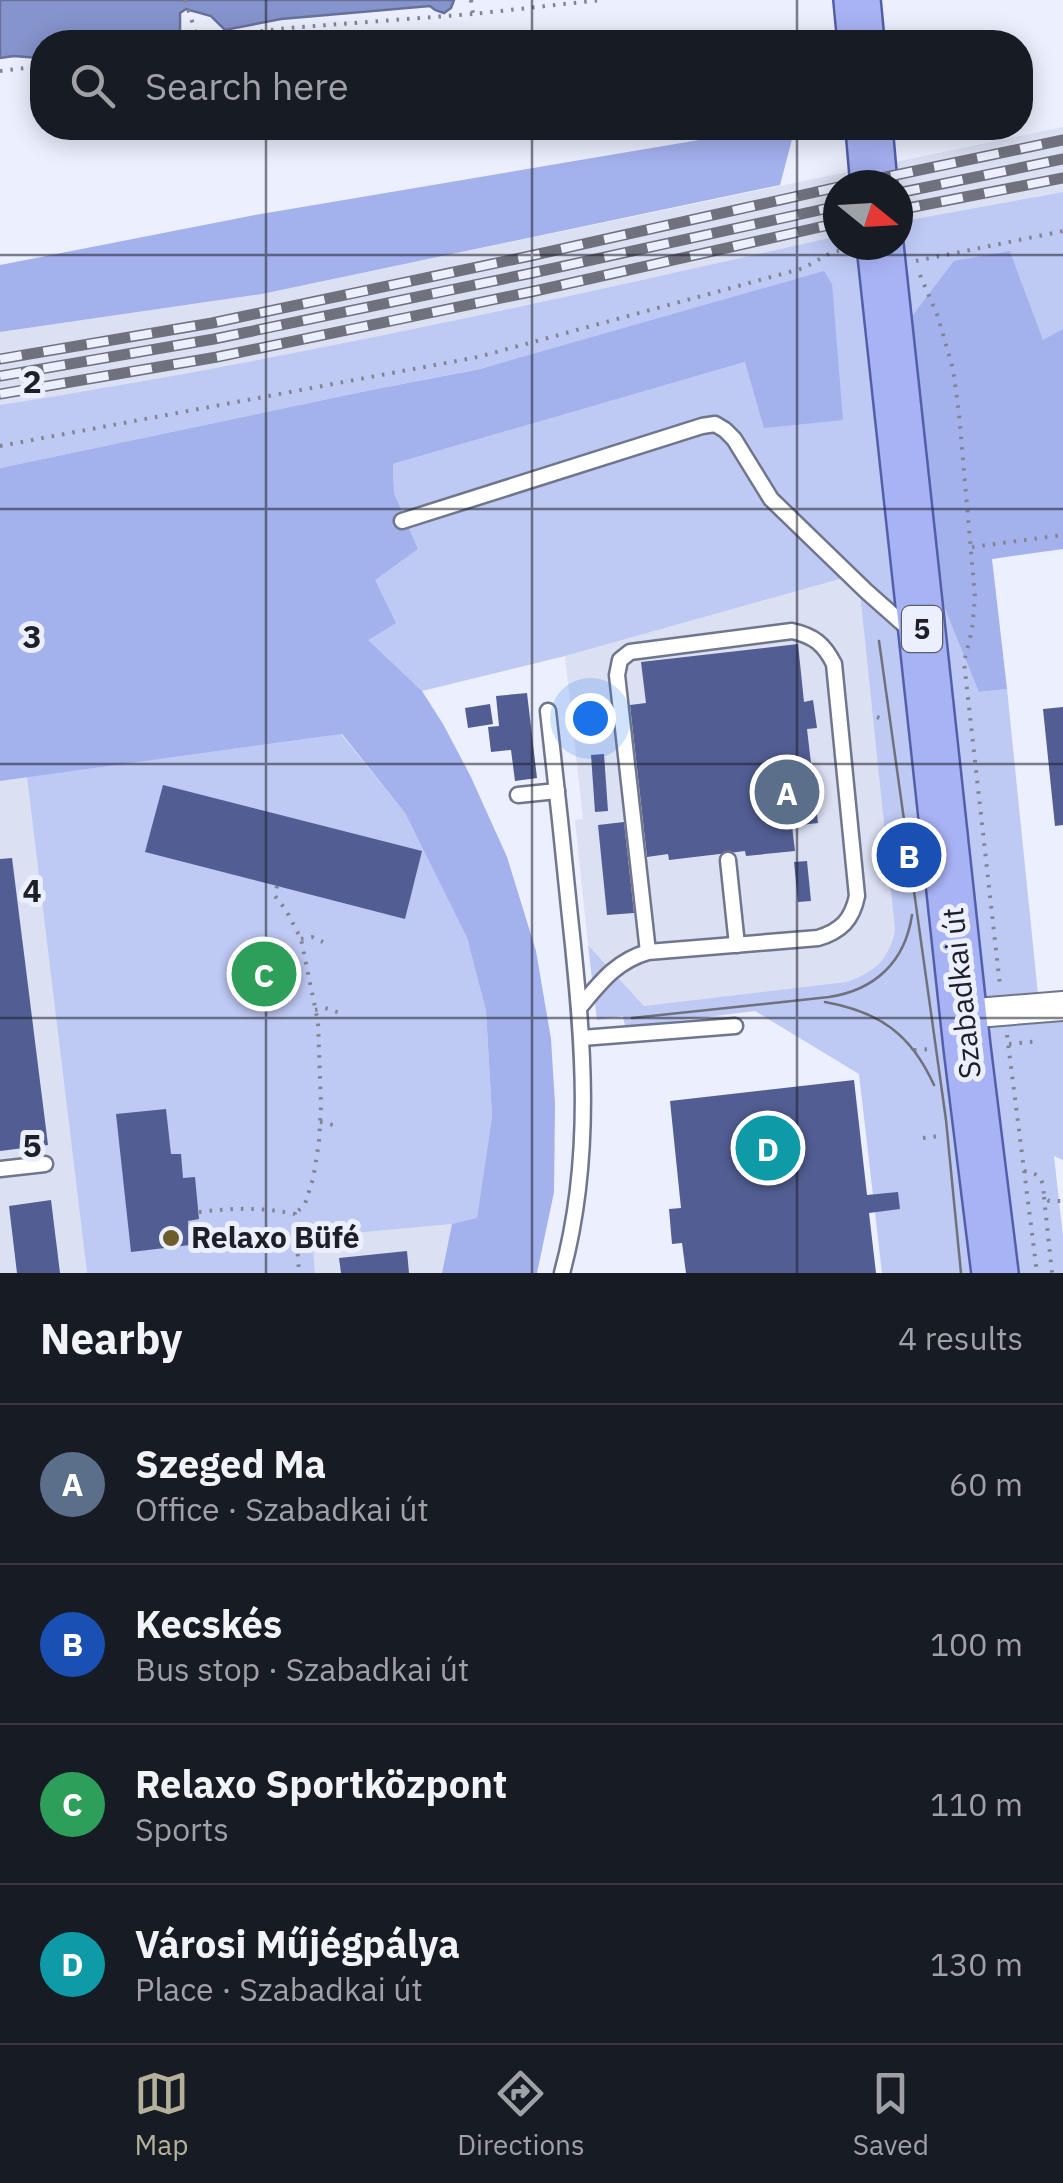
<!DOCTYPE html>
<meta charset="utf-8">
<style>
:root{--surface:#171b24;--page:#242831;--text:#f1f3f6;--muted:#9ea1a6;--line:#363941;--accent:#b5b09a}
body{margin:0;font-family:"IBM Plex Sans",sans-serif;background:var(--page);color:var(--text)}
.compass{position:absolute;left:823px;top:170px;width:90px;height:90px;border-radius:50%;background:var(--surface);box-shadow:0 5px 25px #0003;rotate:108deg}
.you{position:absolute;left:590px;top:718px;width:35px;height:35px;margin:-25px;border:8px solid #fff;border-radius:50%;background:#1a73e8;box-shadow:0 0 0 15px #1a73e833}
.badge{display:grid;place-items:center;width:65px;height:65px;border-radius:50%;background:var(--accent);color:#fff;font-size:32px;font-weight:700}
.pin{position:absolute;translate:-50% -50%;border:5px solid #fff;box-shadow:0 2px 10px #0006}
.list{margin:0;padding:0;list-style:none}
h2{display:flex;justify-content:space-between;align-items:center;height:130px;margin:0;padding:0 40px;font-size:42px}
h2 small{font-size:32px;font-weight:400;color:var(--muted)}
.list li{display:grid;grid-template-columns:65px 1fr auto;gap:30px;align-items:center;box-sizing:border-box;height:160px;padding:0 40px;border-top:2px solid var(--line)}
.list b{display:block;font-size:38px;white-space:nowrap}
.list p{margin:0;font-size:32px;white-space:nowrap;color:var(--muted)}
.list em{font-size:32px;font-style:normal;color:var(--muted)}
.icon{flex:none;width:55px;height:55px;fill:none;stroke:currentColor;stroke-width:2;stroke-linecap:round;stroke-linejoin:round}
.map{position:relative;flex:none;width:1063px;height:1273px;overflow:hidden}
.search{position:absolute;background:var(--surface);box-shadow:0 5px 25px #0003;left:30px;right:30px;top:30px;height:110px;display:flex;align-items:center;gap:25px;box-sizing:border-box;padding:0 35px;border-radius:40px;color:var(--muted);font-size:38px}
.sheet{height:770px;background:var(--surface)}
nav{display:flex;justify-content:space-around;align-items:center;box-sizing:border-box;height:140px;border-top:2px solid var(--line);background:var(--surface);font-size:28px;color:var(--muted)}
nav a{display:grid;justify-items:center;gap:5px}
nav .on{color:var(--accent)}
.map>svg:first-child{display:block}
.built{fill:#dbe0f3}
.green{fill:#bec9f4}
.forest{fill:#a3b1ed}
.water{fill:#8694cd;stroke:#67719c;stroke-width:2.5}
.building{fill:#525d93}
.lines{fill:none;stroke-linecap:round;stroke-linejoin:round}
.service-casing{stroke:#70768c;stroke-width:19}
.minor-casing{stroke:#70768c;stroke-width:32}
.primary-casing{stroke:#525fa9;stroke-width:50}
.path{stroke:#828591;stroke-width:4;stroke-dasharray:2.5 8;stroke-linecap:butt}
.service{stroke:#fff;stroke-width:14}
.minor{stroke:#fff;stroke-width:28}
.primary{stroke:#a8b3f5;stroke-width:45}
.tram{stroke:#6f717d;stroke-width:2.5}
.rail-casing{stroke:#6f717d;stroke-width:11}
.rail{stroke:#ebeffe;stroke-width:8;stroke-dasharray:22;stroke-linecap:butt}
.grid{fill:none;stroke:#1e2029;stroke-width:2.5;stroke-opacity:0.55}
.poi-dot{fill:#6c5d2a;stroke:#ebeffe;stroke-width:4}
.labels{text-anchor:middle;stroke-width:10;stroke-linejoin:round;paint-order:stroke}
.shield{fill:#ebeffe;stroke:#5c5e69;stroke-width:2.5}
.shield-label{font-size:28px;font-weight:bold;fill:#1e2029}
.street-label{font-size:30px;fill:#1e2029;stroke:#ebeffe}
.poi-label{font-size:30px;font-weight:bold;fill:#1e2029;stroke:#ebeffe;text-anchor:start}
.grid-label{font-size:32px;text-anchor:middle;font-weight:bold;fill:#1e2029;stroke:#ebeffe;stroke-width:10;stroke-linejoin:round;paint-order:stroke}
</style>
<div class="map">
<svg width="1063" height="1273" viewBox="0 0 1063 1273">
<rect width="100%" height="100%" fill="#ebeffe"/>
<g class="built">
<path d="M 1063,127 L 1063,192 L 898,222 L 898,185 L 838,185 L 838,236 L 497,314 L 139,384 L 0,405 L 0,332 L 262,294 Z"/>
<path d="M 858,574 L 895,930 L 888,954 L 877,967 L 865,976 L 846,982 L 644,1006 L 588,945 L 575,820 L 583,819 L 565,656 Z"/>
<path d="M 27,777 L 87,1273 L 0,1273 L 0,781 Z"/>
<path d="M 452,1224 L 442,1273 L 315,1273 L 311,1237 Z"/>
</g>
<g class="green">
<path d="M 1063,192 L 1063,329 L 1043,341 L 1010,251 L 979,692 L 1007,689 L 1040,1014 L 1063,1013 L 1063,1160 L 1054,1156 L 1063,1237 L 1063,1273 L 882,1273 L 859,1074 L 755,1011 L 625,1027 L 623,1016 L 597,1020 L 588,945 L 644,1006 L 846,982 C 874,973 889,960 895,930 L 858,574 L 565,656 L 422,691 L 367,640 L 374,580 L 418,549 L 394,493 L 393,464 L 745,362 L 832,284 L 479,369 L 371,390 L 0,468 L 0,405 C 282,361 560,299 838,236 L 838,245 L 898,245 L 898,222 Z"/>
<path d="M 341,734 L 405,813 L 467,938 L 486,1011 L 492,1116 L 477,1219 L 452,1224 L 312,1237 L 315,1273 L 87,1273 L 27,777 Z"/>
</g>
<g class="forest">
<path d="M 770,128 L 795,128 L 780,185 L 262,294 L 0,332 L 0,265 L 255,215 Z"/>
<path d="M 1010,251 L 1043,340 L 1063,329 L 1063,549 L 992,559 L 1007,689 L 979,692 L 935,584 L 906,324 L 954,261 Z"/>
<path d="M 824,271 L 832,284 L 843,420 L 764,428 L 745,362 L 393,464 L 394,493 L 418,549 L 375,580 L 396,623 L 368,640 L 422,691 L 443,724 L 470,775 L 507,857 L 536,951 L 551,1039 L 555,1104 L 554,1192 L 537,1273 L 442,1273 L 452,1224 L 477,1218 L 492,1116 L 486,1011 L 467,938 L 405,813 L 342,734 L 0,781 L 0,468 L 371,390 L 480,369 Z"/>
</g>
<path class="water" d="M 0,0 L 454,0 L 451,8 L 444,13 L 435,10 L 430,6 L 281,19 L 225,30 L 211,16 L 186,9 L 180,13 L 180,31 L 174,39 L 134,42 L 42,42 L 42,58 L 39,58 L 14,56 L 0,58 Z"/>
<g class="building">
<path d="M 798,644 L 804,702 L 813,700 L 817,728 L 807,729 L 818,823 L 792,826 L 795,851 L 746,856 L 745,851 L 669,860 L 668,854 L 647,857 L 630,705 L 646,703 L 641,662 Z"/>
<path d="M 527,693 L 537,778 L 515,781 L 511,750 L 491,752 L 488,727 L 499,726 L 496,696 Z"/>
<path d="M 490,704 L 493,724 L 468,728 L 465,708 Z"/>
<path d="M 1063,707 L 1063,825 L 1055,826 L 1043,709 Z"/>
<path d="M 604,754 L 608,811 L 595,812 L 591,755 Z"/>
<path d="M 163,785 L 422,851 L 405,919 L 145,852 Z"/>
<path d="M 624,822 L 634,913 L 607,915 L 598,825 Z"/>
<path d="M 12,858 L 48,1145 L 0,1151 L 0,859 Z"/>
<path d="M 807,861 L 811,901 L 798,902 L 794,862 Z"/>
<path d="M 854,1080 L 867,1195 L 898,1192 L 900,1209 L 869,1213 L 876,1273 L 686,1273 L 682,1243 L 672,1244 L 669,1209 L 681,1208 L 670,1101 Z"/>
<path d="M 166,1109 L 171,1154 L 181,1154 L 183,1178 L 195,1177 L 199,1219 L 188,1221 L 190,1245 L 131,1252 L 116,1114 Z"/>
<path d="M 51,1200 L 60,1273 L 17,1273 L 9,1206 Z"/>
<path d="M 407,1251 L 409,1273 L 341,1273 L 339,1258 Z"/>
</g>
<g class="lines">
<defs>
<g id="service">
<path d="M 402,521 L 702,426 L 715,424 L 725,430 L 734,439 L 771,499 L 866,591 L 910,630"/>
<path d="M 548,711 C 556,780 563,848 570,917 C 583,1036 594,1155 562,1273"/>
<path d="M 518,795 L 557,791"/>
<path d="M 728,860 L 737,945"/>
<path d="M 579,1008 C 600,983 616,961 648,952 L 818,938 C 841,931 852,920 857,896 L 834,664 C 824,644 814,636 792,631 L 630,652 L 620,660 L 617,675 L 648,952"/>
<path d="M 582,1038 L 735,1026"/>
<path d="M 0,1169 L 45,1164"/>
</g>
<path id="minor" d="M 964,1014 L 1063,1006"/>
<g id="primary">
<path d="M 857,0 L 861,42"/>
<path d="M 869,128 L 874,185"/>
<path d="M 880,245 L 967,1047 L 995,1273"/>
</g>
</defs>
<use href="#service" class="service-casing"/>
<use href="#minor" class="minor-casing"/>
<use href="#primary" class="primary-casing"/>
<g class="path">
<path d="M 185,0 L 198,39 L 190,42"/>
<path d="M 471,0 L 473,14 L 601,0"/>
<path d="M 198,39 L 288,28 L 473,14"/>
<path d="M 0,71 L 42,66"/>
<path d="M 916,261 L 1063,231"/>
<path d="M 920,275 L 938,317 L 953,369 L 959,414 L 975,597 L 972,630 L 964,662 L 1000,986"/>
<path d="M 0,446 L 478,357 L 804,268 L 832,252 L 844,250"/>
<path d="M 972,547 L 1063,535"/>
<path d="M 877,717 L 883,719"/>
<path d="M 894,877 L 902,873"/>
<path d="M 277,886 L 275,896 L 286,910 L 301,939 L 318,1022 L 321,1105 L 319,1142 L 313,1179 L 305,1204 L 295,1214"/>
<path d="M 301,939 L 312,937 L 323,942"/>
<path d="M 315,1010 L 325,1008 L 340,1013"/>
<path d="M 1007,1035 L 1037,1273"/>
<path d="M 1009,1044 L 1039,1041"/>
<path d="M 914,1050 L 934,1049"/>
<path d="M 320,1122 L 333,1125"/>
<path d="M 923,1138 L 941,1136"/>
<path d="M 1024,1171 C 1042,1174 1043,1180 1044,1197 L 1049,1201 L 1063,1201"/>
<path d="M 1044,1197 L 1052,1273"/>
<path d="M 199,1212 C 232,1208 262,1207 295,1214 L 299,1273"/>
</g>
<use href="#service" class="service"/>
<use href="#minor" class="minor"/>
<use href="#primary" class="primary"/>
<g class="tram">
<path d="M 879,641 L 946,1120 L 961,1273"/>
<path d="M 825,1002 C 880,1012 911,1034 934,1085"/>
<path d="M 632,1018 L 829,997 C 875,990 905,962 912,915"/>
</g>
<defs>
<g id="rail">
<path d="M 848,185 L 1063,140"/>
<path d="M 898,193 L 1063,159"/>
<path d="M 898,210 L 1063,178"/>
<path d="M 0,359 L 212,323 L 530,256 L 838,187"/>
<path d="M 0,376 L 214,339 L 532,273 L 838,206"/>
<path d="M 0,394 L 217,357 L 535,291 L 838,223"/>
</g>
</defs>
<use href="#rail" class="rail-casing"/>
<use href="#rail" class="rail"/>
</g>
<path class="grid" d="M 266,0 L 266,42M 532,0 L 532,42M 797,0 L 797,42M 266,128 L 266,1273M 532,128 L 532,1273M 797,128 L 797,1273M 0,255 L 1063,255M 0,509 L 1063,509M 0,764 L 1063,764M 0,1018 L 1063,1018"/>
<circle class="poi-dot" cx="171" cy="1238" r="10"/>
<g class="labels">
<rect class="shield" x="902" y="606" width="40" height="46" rx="8"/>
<g class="shield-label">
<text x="922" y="639">5</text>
</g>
<g class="street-label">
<text transform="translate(962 993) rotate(-96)" y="10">Szabadkai út</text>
</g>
<g class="poi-label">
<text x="191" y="1248">Relaxo Büfé</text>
</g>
</g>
<g class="grid-label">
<text x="32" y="393">2</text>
<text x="32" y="648">3</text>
<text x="32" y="902">4</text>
<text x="32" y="1157">5</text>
</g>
</svg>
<svg class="compass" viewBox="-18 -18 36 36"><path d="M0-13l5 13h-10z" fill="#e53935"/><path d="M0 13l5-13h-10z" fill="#9ea1a6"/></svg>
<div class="you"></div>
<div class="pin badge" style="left:787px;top:792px;background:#5c6f8a">A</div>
<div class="pin badge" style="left:909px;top:855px;background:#1a4fb4">B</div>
<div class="pin badge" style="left:264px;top:974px;background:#2e9e5b">C</div>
<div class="pin badge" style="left:768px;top:1148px;background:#0f9aa8">D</div>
<div class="search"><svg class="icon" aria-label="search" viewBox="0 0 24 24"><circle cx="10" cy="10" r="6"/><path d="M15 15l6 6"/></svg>Search here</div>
</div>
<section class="sheet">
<h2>Nearby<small>4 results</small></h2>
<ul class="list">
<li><span class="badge" style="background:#5c6f8a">A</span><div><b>Szeged Ma</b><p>Office · Szabadkai út</p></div><em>60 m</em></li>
<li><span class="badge" style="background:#1a4fb4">B</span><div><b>Kecskés</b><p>Bus stop · Szabadkai út</p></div><em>100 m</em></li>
<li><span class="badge" style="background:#2e9e5b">C</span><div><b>Relaxo Sportközpont</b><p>Sports</p></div><em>110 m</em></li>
<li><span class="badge" style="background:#0f9aa8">D</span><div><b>Városi Műjégpálya</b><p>Place · Szabadkai út</p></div><em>130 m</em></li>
</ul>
</section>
<nav>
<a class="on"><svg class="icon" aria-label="map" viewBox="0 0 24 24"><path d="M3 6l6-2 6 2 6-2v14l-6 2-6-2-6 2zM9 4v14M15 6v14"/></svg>Map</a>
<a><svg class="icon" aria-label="directions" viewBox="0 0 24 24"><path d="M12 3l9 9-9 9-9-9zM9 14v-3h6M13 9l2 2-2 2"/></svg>Directions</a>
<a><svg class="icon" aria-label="saved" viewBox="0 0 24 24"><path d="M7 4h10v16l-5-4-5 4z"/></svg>Saved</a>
</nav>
